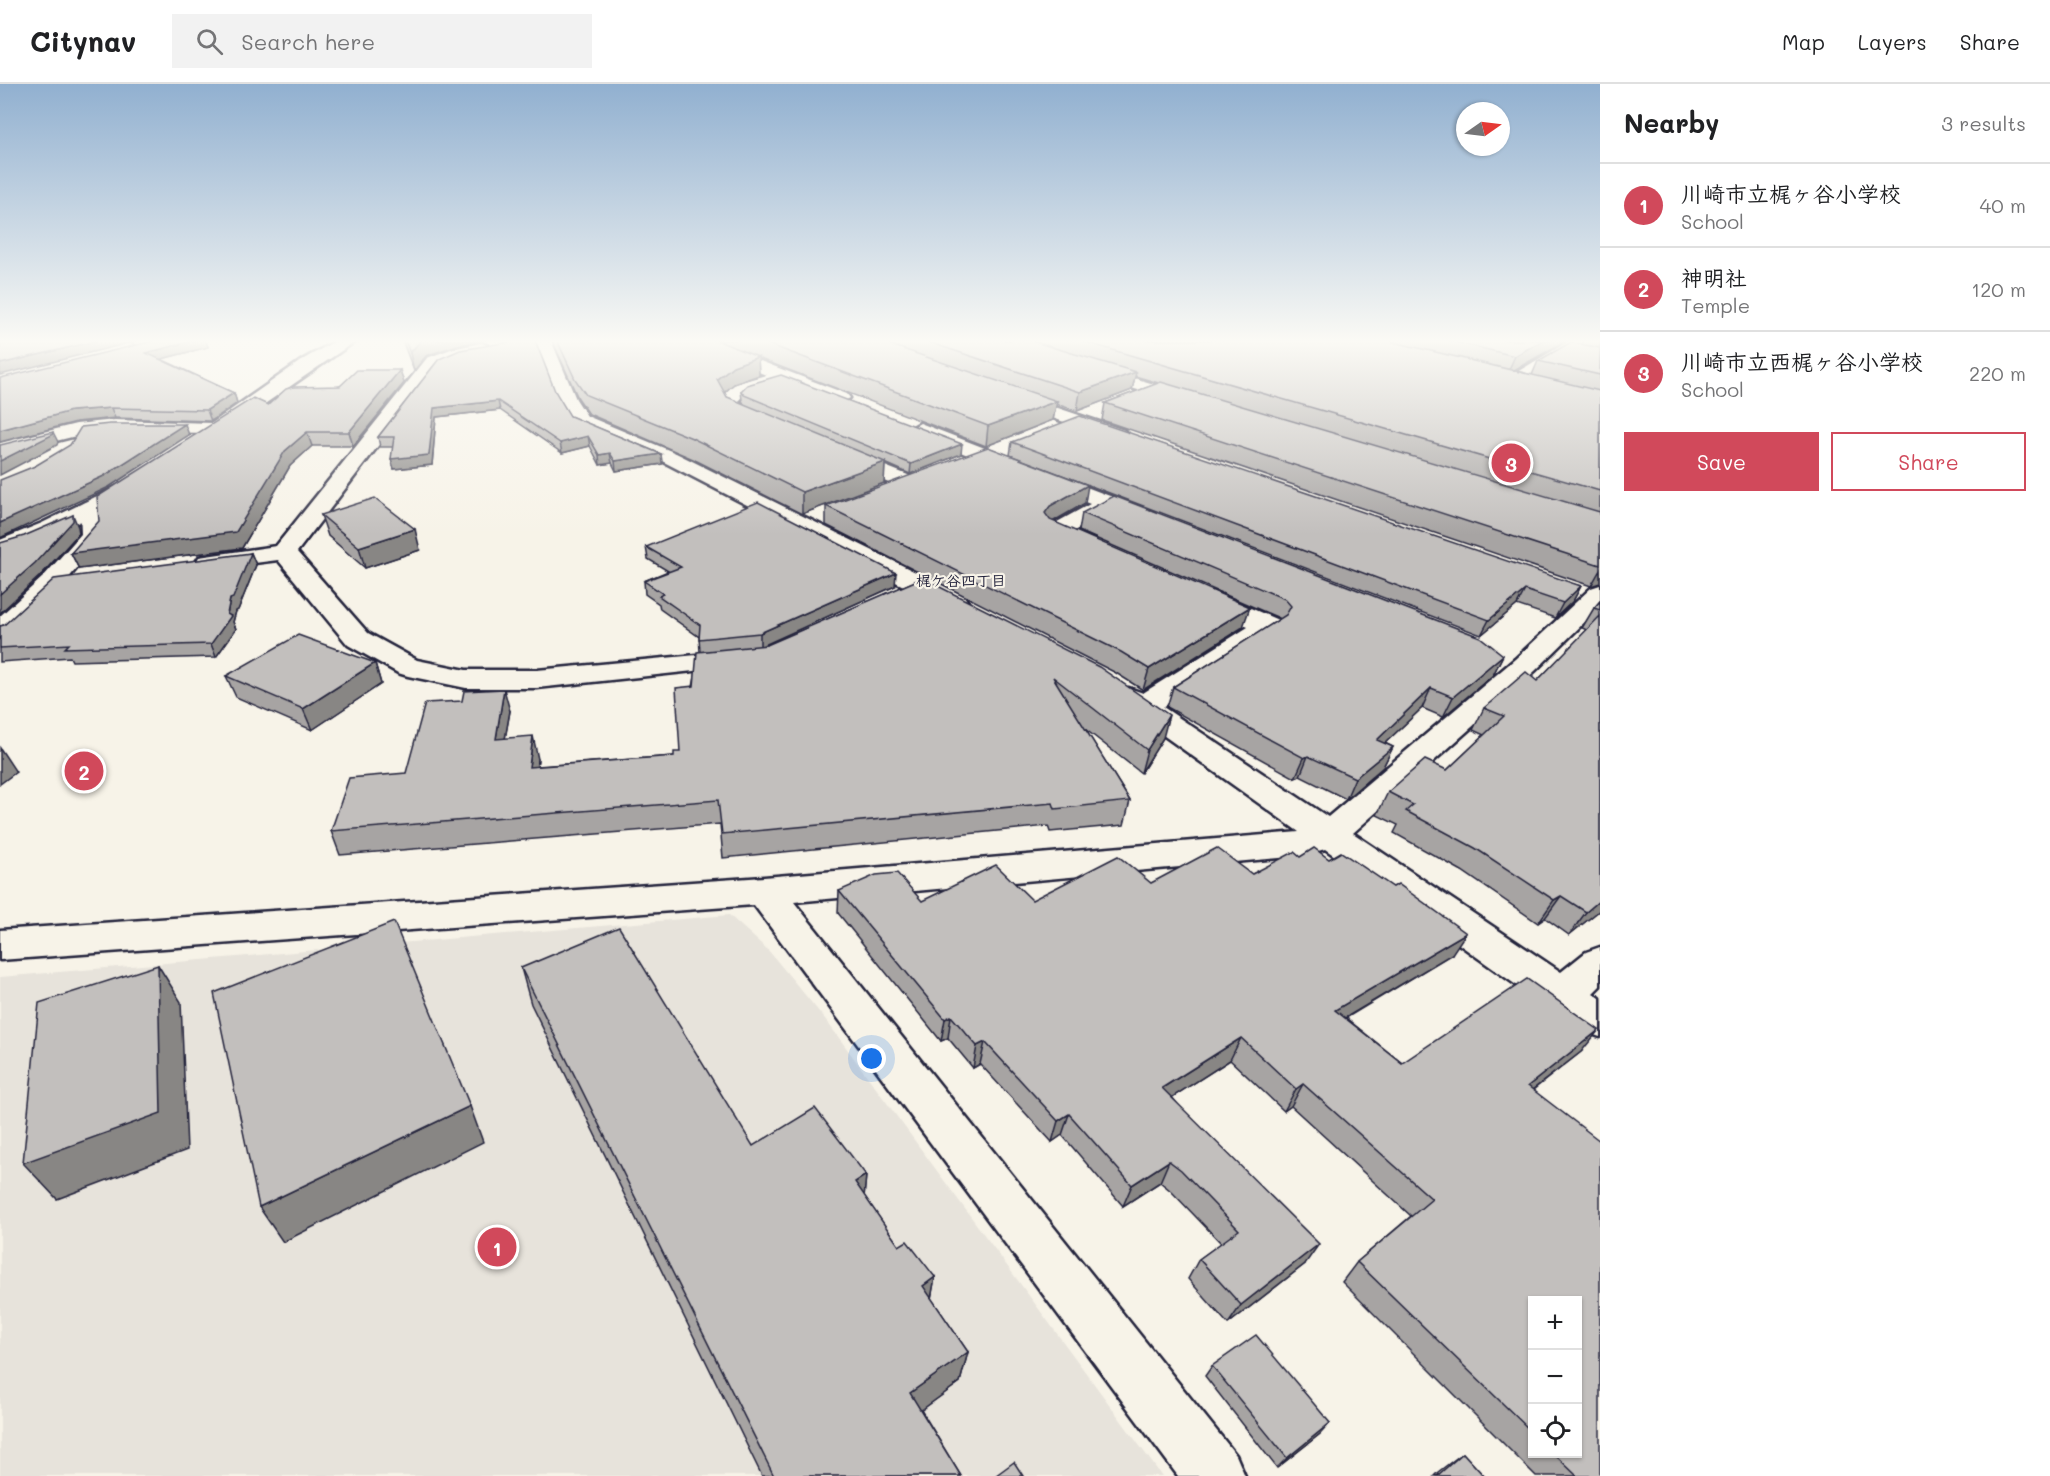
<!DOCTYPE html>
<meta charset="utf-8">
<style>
:root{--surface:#fff;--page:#f2f2f2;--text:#202124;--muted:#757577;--line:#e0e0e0;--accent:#d1495b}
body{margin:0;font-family:Mali,"Klee One",sans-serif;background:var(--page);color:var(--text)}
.controls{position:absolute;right:18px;bottom:18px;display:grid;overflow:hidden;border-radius:0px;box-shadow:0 2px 4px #0004}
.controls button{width:54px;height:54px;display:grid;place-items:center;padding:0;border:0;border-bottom:2px solid var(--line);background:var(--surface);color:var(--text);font:30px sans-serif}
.compass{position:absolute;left:1456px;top:18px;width:54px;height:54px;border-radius:50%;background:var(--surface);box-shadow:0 2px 4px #0004;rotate:76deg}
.you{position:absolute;left:872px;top:975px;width:21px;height:21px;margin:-15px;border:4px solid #fff;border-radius:50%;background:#1a73e8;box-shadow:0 0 0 9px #1a73e833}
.badge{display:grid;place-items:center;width:39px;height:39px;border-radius:50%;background:var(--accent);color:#fff;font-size:20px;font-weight:700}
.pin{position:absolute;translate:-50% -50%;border:3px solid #fff;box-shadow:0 2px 6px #0006}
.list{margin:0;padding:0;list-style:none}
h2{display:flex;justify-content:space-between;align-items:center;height:78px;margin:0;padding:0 24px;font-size:26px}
h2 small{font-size:20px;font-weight:400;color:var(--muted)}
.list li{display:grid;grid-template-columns:39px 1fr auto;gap:18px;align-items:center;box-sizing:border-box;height:84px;padding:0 24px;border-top:2px solid var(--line)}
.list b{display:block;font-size:22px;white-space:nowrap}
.list p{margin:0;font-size:20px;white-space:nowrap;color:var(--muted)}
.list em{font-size:20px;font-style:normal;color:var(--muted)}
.actions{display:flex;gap:12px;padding:18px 24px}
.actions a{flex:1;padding:14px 0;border:2px solid var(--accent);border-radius:0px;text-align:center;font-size:21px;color:var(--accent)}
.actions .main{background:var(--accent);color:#fff}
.icon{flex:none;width:33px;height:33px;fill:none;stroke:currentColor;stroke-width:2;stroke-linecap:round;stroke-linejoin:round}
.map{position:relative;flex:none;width:1600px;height:1392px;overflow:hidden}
header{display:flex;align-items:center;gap:36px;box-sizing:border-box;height:84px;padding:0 30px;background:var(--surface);border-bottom:2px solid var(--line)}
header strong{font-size:28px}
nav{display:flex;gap:33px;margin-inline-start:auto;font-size:21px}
.search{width:420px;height:54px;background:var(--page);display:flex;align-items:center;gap:15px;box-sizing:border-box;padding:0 21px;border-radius:0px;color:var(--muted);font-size:22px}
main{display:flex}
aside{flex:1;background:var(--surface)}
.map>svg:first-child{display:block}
.built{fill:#e7e3db}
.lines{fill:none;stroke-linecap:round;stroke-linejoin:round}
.street-casing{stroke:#22223b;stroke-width:5}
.secondary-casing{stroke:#22223b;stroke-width:5}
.street{fill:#f7f3e8;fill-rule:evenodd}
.secondary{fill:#f7f3e8;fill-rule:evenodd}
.wall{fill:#a7a4a3;stroke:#22223b;stroke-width:1.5;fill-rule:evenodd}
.shaded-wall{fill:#888684;stroke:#22223b;stroke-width:1.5}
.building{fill:#c2bfbd;stroke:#22223b;stroke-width:1.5}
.labels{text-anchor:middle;stroke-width:4.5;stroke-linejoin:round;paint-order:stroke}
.far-neighbourhood-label{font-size:15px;font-weight:bold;fill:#22223b;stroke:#f7f3e8}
</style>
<header>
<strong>Citynav</strong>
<div class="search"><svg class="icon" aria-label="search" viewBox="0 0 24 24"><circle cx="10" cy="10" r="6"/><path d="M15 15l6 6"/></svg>Search here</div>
<nav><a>Map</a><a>Layers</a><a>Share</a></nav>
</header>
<main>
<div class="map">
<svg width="1600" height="1392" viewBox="0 0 1600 1392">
<rect width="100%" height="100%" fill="#f7f3e8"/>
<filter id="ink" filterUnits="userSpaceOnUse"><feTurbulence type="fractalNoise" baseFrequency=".0167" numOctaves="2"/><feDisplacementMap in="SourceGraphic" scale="12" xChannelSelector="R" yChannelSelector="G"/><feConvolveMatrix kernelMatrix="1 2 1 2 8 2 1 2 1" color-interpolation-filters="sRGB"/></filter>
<g filter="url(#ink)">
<path class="built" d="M 729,831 L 768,866 L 825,935 L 1162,1392 L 0,1392 L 0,893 Z"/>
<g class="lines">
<defs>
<g id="street">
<path d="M 128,256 L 149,256 L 157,262 L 149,267 Z"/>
<path d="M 337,256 L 357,256 L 223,349 L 115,348 L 76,352 L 0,371 L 0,359 L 76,340 L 115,336 L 212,339 L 302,276 Z"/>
<path d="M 535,256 L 551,256 L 576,315 L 587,332 L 676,369 L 964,512 L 968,518 L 964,524 L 955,526 L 946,524 L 662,377 L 573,340 L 558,315 Z"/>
<path d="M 700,256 L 718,256 L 726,264 L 847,310 L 850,314 L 841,319 L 782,297 L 746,308 L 739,316 L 743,322 L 772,334 L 775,338 L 765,344 C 745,339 730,332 720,315 L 734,300 L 766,291 L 714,270 Z"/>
<path d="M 1571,256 L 1591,256 L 1515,302 L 1503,302 L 1500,298 Z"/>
<path d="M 481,259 L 487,261 L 489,264 L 487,267 L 461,272 L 439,282 L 297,468 L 368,549 L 417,576 L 466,586 L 537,586 L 739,567 L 749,569 L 753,575 L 749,581 L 537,604 L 466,604 L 408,592 L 398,589 L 348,561 L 278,476 L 208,485 L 199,483 L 196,478 L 199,473 L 276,462 L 427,274 L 451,265 Z"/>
<path d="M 1091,281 L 1197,313 L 1200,317 L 1191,322 L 1085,290 L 1082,286 Z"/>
<path d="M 1013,309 L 1124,346 L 1127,350 L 1117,356 L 1110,354 L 1007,318 L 1004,314 Z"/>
<path d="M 920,339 L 1154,429 L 1157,434 L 1154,439 L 1138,439 L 1109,427 L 1074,447 L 1094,456 L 1098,461 L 1094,466 C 1080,470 1053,460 1044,448 L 1048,443 L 1090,420 L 913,349 L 910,345 Z"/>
<path d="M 842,365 L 918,395 L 921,400 L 918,405 L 902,405 L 835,375 L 832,371 L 835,367 Z"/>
<path d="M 91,417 L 99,419 L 102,424 L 105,451 L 61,503 L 10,552 L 0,554 L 0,532 L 43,493 L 81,450 L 80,424 L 83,419 Z"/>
<path d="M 1600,501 L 1600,523 L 1535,587 L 1353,749 L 1561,888 L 1586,868 L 1600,863 L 1600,902 L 1593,909 L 1600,914 L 1600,953 L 1585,948 L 1547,923 L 1325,765 L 1301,772 L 794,818 L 1236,1371 L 1245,1392 L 1178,1392 L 754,821 L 0,876 L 0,846 L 764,793 L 1299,748 L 1118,619 L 1114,613 L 1118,607 L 1129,604 L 1143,609 L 1248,543 L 1198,521 L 1194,515 L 1198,509 L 1207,507 L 1216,509 L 1278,536 L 1282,542 L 1278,548 L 1163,623 L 1328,733 L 1515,575 L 1591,504 Z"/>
</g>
<path id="secondary" d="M 136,393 L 144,394 L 147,399 L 144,404 L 58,449 L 0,471 L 0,456 L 42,439 Z"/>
</defs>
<use href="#street" class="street-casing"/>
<use href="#secondary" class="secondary-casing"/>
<use href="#street" class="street"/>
<use href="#secondary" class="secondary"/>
</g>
<g class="wall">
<path d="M 157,256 L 206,256 L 208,263 L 161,275 L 234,309 L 237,319 L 211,337 L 115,334 L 76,338 Z"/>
<path d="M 402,256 L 487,256 L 457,261 L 426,272 L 414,287 Z"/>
<path d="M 552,256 L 716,256 L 724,259 L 721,256 L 1567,256 L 1513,286 L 1532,291 L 1538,277 L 1582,260 L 1584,256 L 1600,256 L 1600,499 L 1591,502 L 1102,336 L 1105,319 L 1159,299 L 1135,292 L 1132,306 L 1077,327 L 1056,320 L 1053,336 L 986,362 L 758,274 L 759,291 L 734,300 L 724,308 L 727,313 L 744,320 L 742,316 L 741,307 L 961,370 L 910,390 L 885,379 L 884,399 L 802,430 L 693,375 L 589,330 L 578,314 Z"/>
<path d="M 439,275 L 570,332 L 661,370 L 662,380 L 616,387 L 612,379 L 600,381 L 590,362 L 562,369 L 500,326 L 436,333 L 432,381 L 394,385 L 393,363 L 380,363 L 378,353 Z"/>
<path d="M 400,286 L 404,299 L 353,362 L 312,362 L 290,382 L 242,464 L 79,485 L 71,469 L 268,321 Z"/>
<path d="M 1012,358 L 1581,502 L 1573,517 L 1555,534 L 1517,521 L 1481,551 L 1010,371 Z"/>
<path d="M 1085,419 L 1053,437 L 1243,543 L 1143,606 L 1116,589 L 826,441 L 826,422 Z"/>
<path d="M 1082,429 L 1503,571 L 1493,591 L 1443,633 L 1422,624 L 1385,659 L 1393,663 L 1383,683 L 1346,715 L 1300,692 L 1295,694 L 1167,623 L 1173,603 L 1280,535 L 1279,534 L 1079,447 Z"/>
<path d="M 321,431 L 420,466 L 365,484 L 328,452 Z"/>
<path d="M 646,463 L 895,502 L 763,561 L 767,561 L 922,494 L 1163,654 L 1141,689 L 1085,645 L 1130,717 L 1124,741 L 1050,748 L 1048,742 L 723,774 L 720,740 L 340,771 L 331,747 L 406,689 L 510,627 L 505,654 L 538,675 L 537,682 L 674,672 L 680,668 L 700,568 L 699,553 L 660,525 L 659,520 L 645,510 L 644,497 L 668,487 L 648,475 Z"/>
<path d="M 251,469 L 256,481 L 238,526 L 236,527 L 233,538 L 236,545 L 216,573 L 72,577 L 70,573 L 0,578 L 0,542 Z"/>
<path d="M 1600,517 L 1600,826 L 1569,851 L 1545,834 L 1538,839 L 1462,787 L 1394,749 L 1398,741 L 1377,731 L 1388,708 L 1447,686 L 1484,651 L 1473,646 L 1484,624 L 1537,597 L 1587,546 L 1582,544 L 1594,524 Z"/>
<path d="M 375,579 L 381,600 L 312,646 L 236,613 L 226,592 Z"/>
<path d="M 1300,773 L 1452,870 L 1346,934 L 1402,979 L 1581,968 L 1533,1006 L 1600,1392 L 1536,1392 L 1342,1198 L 1357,1178 L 1411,1132 L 1291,1022 L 1284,1027 L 1230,976 L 1172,1013 L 1305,1180 L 1228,1240 L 1188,1195 L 1199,1175 L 1221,1159 L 1171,1107 L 1160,1098 L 1123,1122 L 1062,1051 L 1052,1058 L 980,980 L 973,984 L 948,954 L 941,957 L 838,829 L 839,807 L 922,817 L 1032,816 L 1151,799 L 1252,790 ZM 1533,1216 L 1578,1370 L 1533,1370 Z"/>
<path d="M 521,884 L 753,1062 L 866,1091 L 864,1112 L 899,1162 L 935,1193 L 931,1214 L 968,1268 L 960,1298 L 921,1326 L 961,1392 L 762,1392 L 531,920 Z"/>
<path d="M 1212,1282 L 1330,1339 L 1320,1350 L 1277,1384 L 1205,1292 Z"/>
<path d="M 1463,1369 L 1484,1392 L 1434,1392 L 1438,1388 Z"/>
</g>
<g class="shaded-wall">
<path d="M 100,256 L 141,256 L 0,291 L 0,280 Z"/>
<path d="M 196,256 L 206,256 L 208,263 L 150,278 L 146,269 Z"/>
<path d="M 421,256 L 487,256 L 457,261 L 426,272 L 414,287 L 410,269 Z"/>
<path d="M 1543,256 L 1567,256 L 1507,290 L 1515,272 Z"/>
<path d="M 758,273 L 759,291 L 734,300 L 718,314 L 717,295 L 733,282 Z"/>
<path d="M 400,286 L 404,299 L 353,362 L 349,348 Z"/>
<path d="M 1136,288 L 1132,306 L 1077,327 L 1080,308 Z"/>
<path d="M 234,309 L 237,319 L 211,337 L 207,326 Z"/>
<path d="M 498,317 L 500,326 L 436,333 L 432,381 L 394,385 L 391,375 L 434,324 Z"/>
<path d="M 1057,317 L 1053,336 L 986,362 L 988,342 Z"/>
<path d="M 111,324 L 115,334 L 76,338 L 0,358 L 0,346 L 71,327 Z"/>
<path d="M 185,340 L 189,351 L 109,403 L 0,454 L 0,439 Z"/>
<path d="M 53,348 L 58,358 L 57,361 L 0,391 L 0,377 Z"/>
<path d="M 307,348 L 312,362 L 290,382 L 242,464 L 79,485 L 71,469 L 285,367 Z"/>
<path d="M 588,352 L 590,362 L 562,369 L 560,359 Z"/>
<path d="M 962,360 L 961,370 L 910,390 L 911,380 Z"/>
<path d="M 610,369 L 612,379 L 600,381 L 599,371 Z"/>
<path d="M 661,370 L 662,380 L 616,387 L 615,377 Z"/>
<path d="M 885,378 L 884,399 L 802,430 L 802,408 Z"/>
<path d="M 1088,401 L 1085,419 L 1047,441 L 1045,429 L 1050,422 Z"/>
<path d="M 73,431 L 78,443 L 79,449 L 41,491 L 0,529 L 0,510 Z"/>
<path d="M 415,445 L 420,466 L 365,484 L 359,463 Z"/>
<path d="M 251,469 L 256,481 L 238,526 L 236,527 L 233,538 L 236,545 L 216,573 L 211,560 L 227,530 L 230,515 Z"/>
<path d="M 1600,486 L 1600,499 L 1591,502 Z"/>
<path d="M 896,489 L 895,502 L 760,563 L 760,549 Z"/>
<path d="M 1581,502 L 1573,517 L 1555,534 L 1563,519 Z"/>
<path d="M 1525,506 L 1517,521 L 1481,551 L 1489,536 Z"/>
<path d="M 1250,523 L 1243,543 L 1143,606 L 1149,585 Z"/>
<path d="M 1503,571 L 1493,591 L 1443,633 L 1453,613 Z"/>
<path d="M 375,579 L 381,600 L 312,646 L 303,625 Z"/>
<path d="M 1431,604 L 1422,624 L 1367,676 L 1377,656 Z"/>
<path d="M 504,605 L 510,627 L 501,678 L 496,655 Z"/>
<path d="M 1169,631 L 1163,654 L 1141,689 L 1147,666 Z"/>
<path d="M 533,652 L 538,675 L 534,706 L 529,683 Z"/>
<path d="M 1393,663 L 1383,683 L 1346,715 L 1355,694 Z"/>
<path d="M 0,664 L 16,688 L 0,700 Z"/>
<path d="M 1308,672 L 1300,692 L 1295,694 L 1304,674 Z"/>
<path d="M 1561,812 L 1545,834 L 1538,839 L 1554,816 Z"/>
<path d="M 1600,816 L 1600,826 L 1569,851 L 1586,828 Z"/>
<path d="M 1466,849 L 1452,870 L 1323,947 L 1335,926 Z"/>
<path d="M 158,881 L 181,918 L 187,1066 L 57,1115 L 23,1079 Z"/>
<path d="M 951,932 L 948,954 L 941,957 L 945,935 Z"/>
<path d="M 1599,946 L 1581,968 L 1510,1023 L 1528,1002 Z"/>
<path d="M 1241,954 L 1230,976 L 1154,1025 L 1162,1004 Z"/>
<path d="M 985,958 L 980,980 L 973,984 L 977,962 Z"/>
<path d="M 1303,1000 L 1291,1022 L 1284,1027 L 1296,1005 Z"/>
<path d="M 470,1022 L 483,1058 L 283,1158 L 259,1123 Z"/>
<path d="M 1069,1030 L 1062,1051 L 1052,1058 L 1058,1037 Z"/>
<path d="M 1169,1077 L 1160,1098 L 1123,1122 L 1132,1101 Z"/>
<path d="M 866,1091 L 863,1125 L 855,1098 Z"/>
<path d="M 1319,1160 L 1305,1180 L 1228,1240 L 1241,1221 Z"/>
<path d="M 935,1193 L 929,1226 L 923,1202 Z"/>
<path d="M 968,1268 L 960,1298 L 905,1338 L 910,1309 Z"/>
<path d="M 1330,1339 L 1320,1350 L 1277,1384 L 1287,1374 Z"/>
</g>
<g class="building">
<path d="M 0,256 L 100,256 L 0,280 Z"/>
<path d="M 157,256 L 196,256 L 146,269 L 234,309 L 207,326 L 111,324 L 71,327 L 0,346 L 0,294 Z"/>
<path d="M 405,256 L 421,256 L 410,269 Z"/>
<path d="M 522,256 L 535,256 L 555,307 L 570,332 L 661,370 L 615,377 L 610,369 L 599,371 L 588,352 L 560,359 L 498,317 L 434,324 L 429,371 L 391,375 L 394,353 L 378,353 L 439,275 L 460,266 Z"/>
<path d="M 557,256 L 716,256 L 758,273 L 733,282 L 717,295 L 727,313 L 885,378 L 802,408 L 692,354 L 586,311 L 575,295 Z"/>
<path d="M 757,256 L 876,256 L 1057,317 L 988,342 Z"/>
<path d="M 922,256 L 1028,256 L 1136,288 L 1080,308 Z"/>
<path d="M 1078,256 L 1385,256 L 1600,307 L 1600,407 Z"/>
<path d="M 1446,256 L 1543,256 L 1515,272 Z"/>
<path d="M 1571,258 L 1600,264 L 1600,291 L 1538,277 Z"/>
<path d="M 357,286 L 400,286 L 349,348 L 307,348 L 285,367 L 236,448 L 71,469 L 99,437 L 97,413 L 253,314 L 268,321 L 286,305 L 293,303 L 340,302 Z"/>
<path d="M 781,291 L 962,360 L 911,380 L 744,311 L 741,307 L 747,301 Z"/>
<path d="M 1161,298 L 1600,428 L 1600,481 L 1105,319 Z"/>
<path d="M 1080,332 L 1581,502 L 1563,519 L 1525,506 L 1489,536 L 1012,358 Z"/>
<path d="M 110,340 L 185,340 L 104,392 L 0,439 L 0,396 L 35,382 L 70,361 L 81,343 Z"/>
<path d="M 53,348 L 52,351 L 0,377 L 0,361 Z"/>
<path d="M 988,363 L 1088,401 L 1050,422 L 1045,429 L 1050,436 L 1250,523 L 1149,585 L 1121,568 L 826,422 Z"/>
<path d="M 1114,412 L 1480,553 L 1503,571 L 1453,613 L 1431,604 L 1377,656 L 1393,663 L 1355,694 L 1308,672 L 1304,674 L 1173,603 L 1286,531 L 1291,522 L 1285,515 L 1082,429 Z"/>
<path d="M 375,414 L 415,445 L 359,463 L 321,431 Z"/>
<path d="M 758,418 L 896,489 L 760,549 L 699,555 L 700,541 L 659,512 L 663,510 L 644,497 L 681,483 L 646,463 Z"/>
<path d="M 73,431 L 73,437 L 35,479 L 0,510 L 0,459 L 24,452 Z"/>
<path d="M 251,469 L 233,514 L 230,515 L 227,530 L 231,532 L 211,560 L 65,564 L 69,560 L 0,564 L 0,542 L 4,541 L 54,495 Z"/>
<path d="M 922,494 L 1099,583 L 1169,631 L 1147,666 L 1053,593 L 1130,717 L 1055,725 L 1053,719 L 722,750 L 718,716 L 331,747 L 349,694 L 406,689 L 425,619 L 462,617 L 464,607 L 504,605 L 496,655 L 533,652 L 529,683 L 674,672 L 674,668 L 680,668 L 676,604 L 694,602 L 697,568 L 767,561 Z"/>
<path d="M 1600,517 L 1600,526 L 1594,524 Z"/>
<path d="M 1600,532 L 1600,816 L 1586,828 L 1561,812 L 1554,816 L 1475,764 L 1406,727 L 1413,721 L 1388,708 L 1425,676 L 1447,686 L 1504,632 L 1484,624 L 1526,588 L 1537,597 Z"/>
<path d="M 298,551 L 375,579 L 303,625 L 226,592 Z"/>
<path d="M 1217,764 L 1252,790 L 1294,768 L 1300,773 L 1314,764 L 1329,775 L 1341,768 L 1393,803 L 1398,800 L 1466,849 L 1335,926 L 1402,979 L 1527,895 L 1599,946 L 1528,1002 L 1600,1057 L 1600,1392 L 1577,1392 L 1554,1370 L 1578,1370 L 1578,1216 L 1533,1216 L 1533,1349 L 1357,1178 L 1432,1115 L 1303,1000 L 1296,1005 L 1241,954 L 1162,1004 L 1319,1160 L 1241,1221 L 1199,1175 L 1239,1146 L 1181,1086 L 1169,1077 L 1132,1101 L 1069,1030 L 1058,1037 L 985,958 L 977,962 L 951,932 L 945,935 L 839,807 L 876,791 L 897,789 L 922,817 L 996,781 L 1032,816 L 1118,772 L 1151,799 Z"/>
<path d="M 394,838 L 470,1022 L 259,1123 L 214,909 Z"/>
<path d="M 619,843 L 753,1062 L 815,1024 L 866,1091 L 855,1098 L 899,1162 L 907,1157 L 935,1193 L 923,1202 L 968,1268 L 910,1309 L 961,1392 L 774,1392 L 521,884 Z"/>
<path d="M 158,881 L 161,1029 L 23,1079 L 39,919 Z"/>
<path d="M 1256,1251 L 1330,1339 L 1287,1374 L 1212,1282 Z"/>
<path d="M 1463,1369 L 1484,1392 L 1437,1392 Z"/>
<path d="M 1014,1378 L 1023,1392 L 995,1392 Z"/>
</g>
</g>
<linearGradient id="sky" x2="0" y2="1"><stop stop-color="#91b0d0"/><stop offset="0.57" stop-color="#fbfaf5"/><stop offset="1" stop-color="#fbfaf5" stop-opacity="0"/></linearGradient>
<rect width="1600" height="451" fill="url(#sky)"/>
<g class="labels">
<g class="far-neighbourhood-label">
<text x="961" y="502">梶ケ谷四丁目</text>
</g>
</g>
</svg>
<div class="controls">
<button>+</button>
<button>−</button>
<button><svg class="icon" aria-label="locate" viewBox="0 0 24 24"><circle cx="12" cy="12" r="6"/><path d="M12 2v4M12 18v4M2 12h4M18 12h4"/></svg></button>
</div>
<svg class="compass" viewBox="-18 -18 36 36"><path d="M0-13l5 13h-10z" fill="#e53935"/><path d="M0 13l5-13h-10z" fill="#757577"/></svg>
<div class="you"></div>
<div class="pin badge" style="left:497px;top:1163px">1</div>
<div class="pin badge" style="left:84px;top:687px">2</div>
<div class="pin badge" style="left:1511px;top:379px">3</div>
</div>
<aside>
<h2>Nearby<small>3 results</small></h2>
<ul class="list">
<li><span class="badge">1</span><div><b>川崎市立梶ヶ谷小学校</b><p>School</p></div><em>40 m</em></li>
<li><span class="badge">2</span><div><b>神明社</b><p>Temple</p></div><em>120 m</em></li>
<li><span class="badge">3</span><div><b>川崎市立西梶ヶ谷小学校</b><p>School</p></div><em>220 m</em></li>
</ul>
<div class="actions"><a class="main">Save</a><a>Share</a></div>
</aside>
</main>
